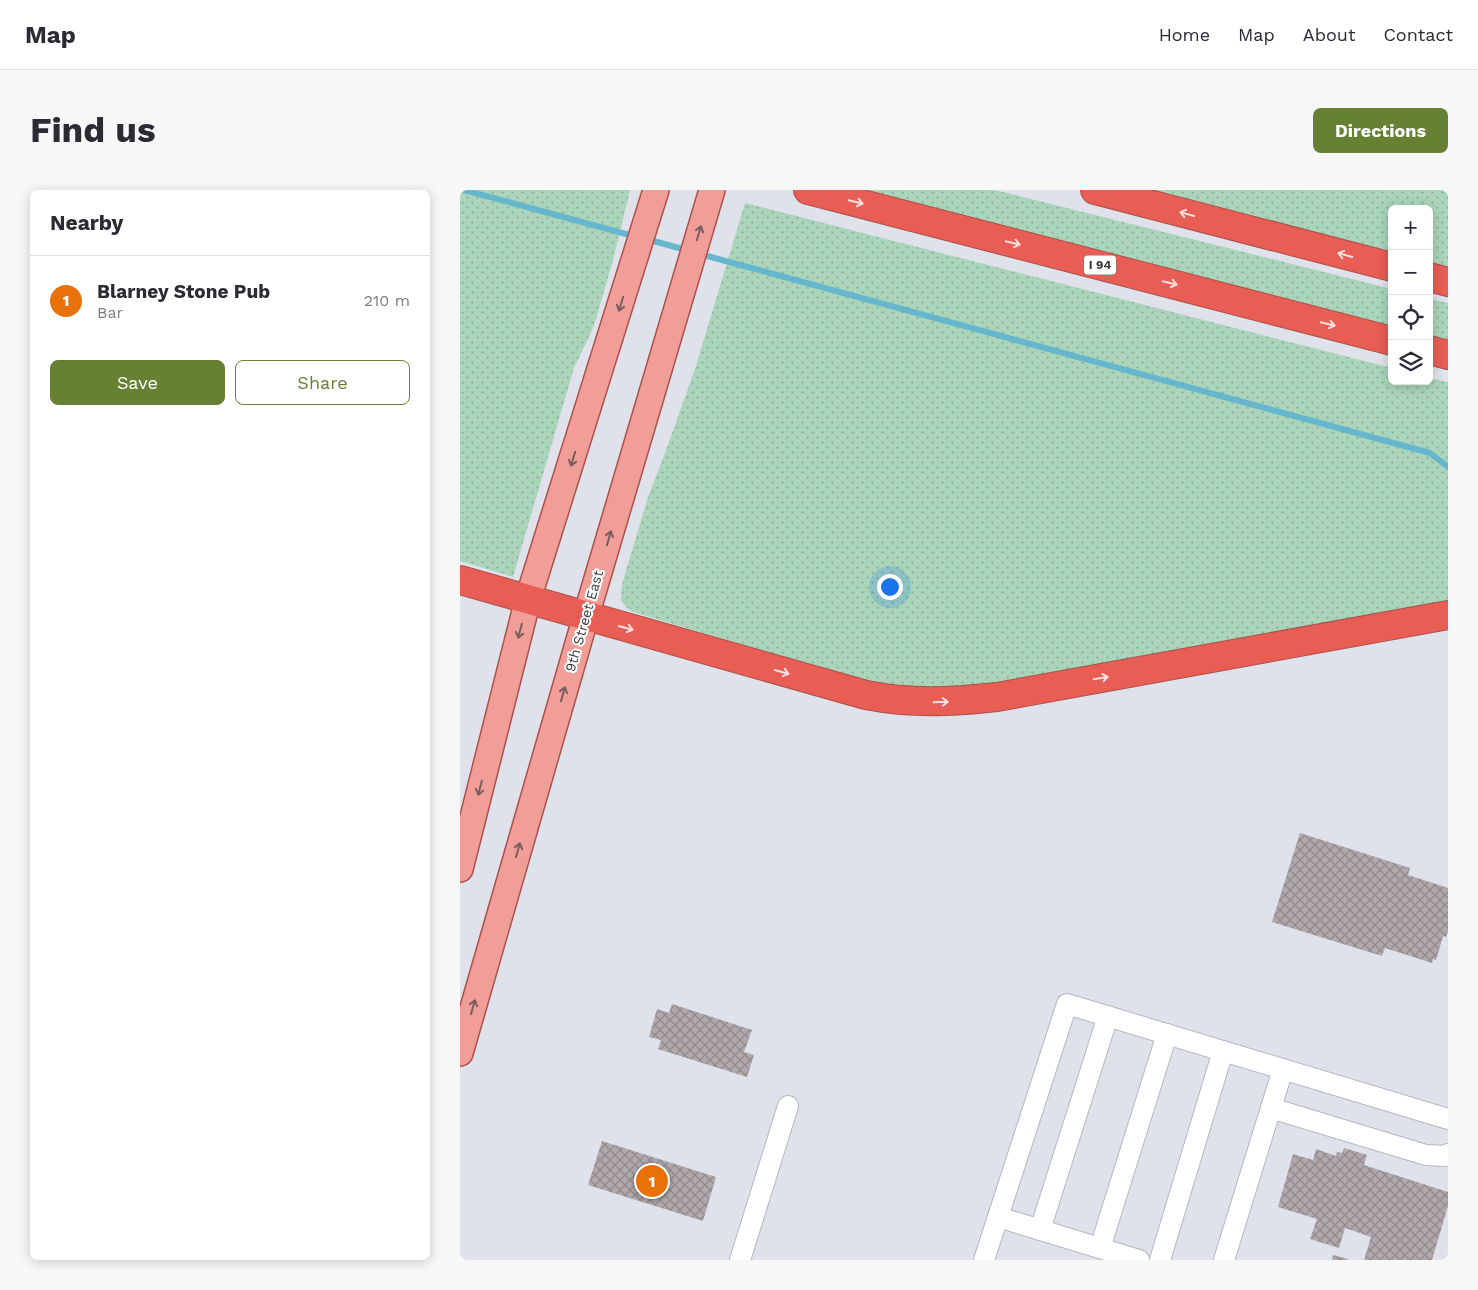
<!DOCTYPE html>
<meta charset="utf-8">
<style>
:root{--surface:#fff;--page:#f7f7f7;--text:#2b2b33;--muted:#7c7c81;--line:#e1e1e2;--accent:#678134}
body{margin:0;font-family:"Work Sans",sans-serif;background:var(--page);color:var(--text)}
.controls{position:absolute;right:15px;top:15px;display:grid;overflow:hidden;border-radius:8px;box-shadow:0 2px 12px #0003}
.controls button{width:45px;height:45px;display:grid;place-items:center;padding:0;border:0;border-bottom:1px solid var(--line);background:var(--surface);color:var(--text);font:25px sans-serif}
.you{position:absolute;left:429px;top:396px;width:18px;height:18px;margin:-12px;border:4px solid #fff;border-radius:50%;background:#1a73e8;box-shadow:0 0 0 8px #1a73e833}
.badge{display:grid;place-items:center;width:32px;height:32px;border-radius:50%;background:var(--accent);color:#fff;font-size:16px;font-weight:700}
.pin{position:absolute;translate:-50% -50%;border:2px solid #fff;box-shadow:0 1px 5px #0006}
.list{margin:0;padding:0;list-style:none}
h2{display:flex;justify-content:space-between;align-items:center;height:65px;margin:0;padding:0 20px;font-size:21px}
h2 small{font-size:16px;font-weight:400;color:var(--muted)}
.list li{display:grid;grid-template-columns:32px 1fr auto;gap:15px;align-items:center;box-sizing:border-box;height:90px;padding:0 20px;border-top:1px solid var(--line)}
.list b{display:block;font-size:19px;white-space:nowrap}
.list p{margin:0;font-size:16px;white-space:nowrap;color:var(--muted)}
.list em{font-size:16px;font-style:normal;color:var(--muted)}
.actions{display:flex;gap:10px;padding:15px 20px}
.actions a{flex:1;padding:11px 0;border:1px solid var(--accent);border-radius:8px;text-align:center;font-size:18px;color:var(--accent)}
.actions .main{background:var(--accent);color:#fff}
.icon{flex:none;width:28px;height:28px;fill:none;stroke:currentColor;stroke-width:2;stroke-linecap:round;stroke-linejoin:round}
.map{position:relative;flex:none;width:988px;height:1070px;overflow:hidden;border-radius:8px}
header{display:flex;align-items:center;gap:30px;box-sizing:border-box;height:70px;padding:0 25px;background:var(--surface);border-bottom:1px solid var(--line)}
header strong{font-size:24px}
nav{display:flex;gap:28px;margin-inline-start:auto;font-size:18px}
.intro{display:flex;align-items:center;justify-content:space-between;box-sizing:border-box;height:120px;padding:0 30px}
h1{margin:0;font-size:35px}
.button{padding:12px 22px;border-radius:8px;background:var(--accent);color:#fff;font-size:18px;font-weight:700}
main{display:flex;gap:30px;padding:0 30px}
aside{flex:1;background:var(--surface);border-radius:8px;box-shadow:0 2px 12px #0003}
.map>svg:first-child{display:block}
.grass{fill:url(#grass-dots)}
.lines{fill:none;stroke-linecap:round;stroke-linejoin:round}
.stream{stroke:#66b6ce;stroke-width:6}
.building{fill:url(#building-cross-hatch)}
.minor-casing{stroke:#b5b7bf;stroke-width:22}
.major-casing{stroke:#ab514c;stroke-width:28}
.highway-casing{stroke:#ab514c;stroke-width:30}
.minor{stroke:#fff;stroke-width:20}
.major{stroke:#f19e98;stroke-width:25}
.highway{stroke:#e85d54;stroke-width:28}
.oneway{stroke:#fadfdd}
.oneway2{stroke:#7a5e5e}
.labels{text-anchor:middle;stroke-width:4;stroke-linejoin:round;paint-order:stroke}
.shield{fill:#fff;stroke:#757678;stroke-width:1}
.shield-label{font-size:12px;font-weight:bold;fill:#3a3b3e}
.street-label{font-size:14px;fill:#3a3b3e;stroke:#fff}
</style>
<header>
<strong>Map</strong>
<nav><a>Home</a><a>Map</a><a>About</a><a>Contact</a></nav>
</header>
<div class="intro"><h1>Find us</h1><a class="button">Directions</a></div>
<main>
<aside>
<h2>Nearby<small></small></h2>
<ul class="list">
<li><span class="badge" style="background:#e8710a">1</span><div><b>Blarney Stone Pub</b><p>Bar</p></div><em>210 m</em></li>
</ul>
<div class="actions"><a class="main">Save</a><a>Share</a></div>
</aside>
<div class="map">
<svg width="988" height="1070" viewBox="0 0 988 1070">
<defs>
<pattern id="grass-dots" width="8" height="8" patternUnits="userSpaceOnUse" patternTransform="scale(1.25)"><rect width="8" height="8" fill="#aad5ba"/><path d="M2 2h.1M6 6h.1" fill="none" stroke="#8bae99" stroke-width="1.8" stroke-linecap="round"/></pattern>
<pattern id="building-cross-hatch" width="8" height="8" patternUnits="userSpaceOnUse" patternTransform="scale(1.25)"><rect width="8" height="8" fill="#b0a8ac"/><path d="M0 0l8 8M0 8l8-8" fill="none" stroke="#908a8d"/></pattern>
</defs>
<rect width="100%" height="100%" fill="#dfe2ea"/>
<g class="grass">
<path d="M 0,0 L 170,0 L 153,70 L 134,136 L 114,178 L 53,387 L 0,371 Z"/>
<path d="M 388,0 L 535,0 L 932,99 L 932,140 Z"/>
<path d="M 675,0 L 988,0 L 988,79 L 969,74 L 969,19 L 932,19 L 932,65 Z"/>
<path d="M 285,13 L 932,178 L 932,191 L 969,191 L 969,188 L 988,192 L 988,411 L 567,489 L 496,498 L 451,496 L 393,489 L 338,471 L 173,422 L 167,418 L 161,410 L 162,394 L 188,307 L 204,266 L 235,179 Z"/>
<path d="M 969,109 L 988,113 L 988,155 L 969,150 Z"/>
</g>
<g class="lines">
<g class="stream">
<path d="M 4,0 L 177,47"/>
<path d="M 186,49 L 230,61"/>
<path d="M 240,64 L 970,263 L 988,277"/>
</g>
</g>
<g class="building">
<path d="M 840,643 L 950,678 L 948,685 L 988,698 L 988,741 L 986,747 L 983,746 L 976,770 L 973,769 L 972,773 L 925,758 L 922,766 L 812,732 Z"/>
<path d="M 212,814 L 292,840 L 284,862 L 294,865 L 287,887 L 198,859 L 201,850 L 189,847 L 197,819 L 209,823 Z"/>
<path d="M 142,951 L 256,987 L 243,1031 L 128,995 Z"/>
<path d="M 884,958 L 907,965 L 904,975 L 988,1002 L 988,1016 L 972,1070 L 904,1070 L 911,1047 L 885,1038 L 879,1058 L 850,1049 L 857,1029 L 818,1017 L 833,964 L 853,970 L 856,959 L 876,966 L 877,962 L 882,963 Z"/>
<path d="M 873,1065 L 888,1069 L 888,1070 L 872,1070 Z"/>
</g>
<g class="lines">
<defs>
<g id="minor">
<path d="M 811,918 L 966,965 L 984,966 L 988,964"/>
<path d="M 538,1027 L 679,1070"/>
<path d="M 580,1040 L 648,826"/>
<path d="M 640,1058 L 707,844"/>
<path d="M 280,1070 L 328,916"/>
<path d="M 524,1070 L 607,814 L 988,929"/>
<path d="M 700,1070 L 763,861"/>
<path d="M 764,1070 L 823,879"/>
</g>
<g id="major">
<path d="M 0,679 L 68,409 L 196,0"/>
<path d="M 0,863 L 126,426 L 252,0"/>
</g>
<g id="highway">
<path d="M 348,0 L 932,151"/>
<path d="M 635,0 L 932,77"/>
<path d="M 969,87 L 988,92"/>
<path d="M 969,160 L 988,165"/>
<path d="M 0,390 L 406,505 C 452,514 490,512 537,507 L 988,425"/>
</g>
</defs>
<use href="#minor" class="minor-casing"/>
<use href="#major" class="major-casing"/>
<use href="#highway" class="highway-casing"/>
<use href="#minor" class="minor"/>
<use href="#major" class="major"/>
<use href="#highway" class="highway"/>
</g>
<defs><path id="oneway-shaft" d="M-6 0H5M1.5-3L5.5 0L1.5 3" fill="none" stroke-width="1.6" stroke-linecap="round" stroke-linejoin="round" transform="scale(1.25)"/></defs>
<g class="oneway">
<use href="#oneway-shaft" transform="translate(396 12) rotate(14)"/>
<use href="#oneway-shaft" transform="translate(727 24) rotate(-165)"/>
<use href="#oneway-shaft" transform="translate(553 53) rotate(14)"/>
<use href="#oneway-shaft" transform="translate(885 65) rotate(-165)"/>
<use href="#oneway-shaft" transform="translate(710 93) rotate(14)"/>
<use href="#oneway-shaft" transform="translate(868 134) rotate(14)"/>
<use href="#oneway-shaft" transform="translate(166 438) rotate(16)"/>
<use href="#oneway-shaft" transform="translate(322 482) rotate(16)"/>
<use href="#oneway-shaft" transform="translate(641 488) rotate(-10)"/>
<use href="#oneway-shaft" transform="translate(481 512) rotate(-2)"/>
</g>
<g class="oneway2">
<use href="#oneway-shaft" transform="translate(239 43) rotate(-73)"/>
<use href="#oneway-shaft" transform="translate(161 114) rotate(107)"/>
<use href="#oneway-shaft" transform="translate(113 269) rotate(107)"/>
<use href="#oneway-shaft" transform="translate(149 348) rotate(-74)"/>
<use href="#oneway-shaft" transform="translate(60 441) rotate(104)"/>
<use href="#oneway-shaft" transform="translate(103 504) rotate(-74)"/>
<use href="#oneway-shaft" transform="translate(20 598) rotate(104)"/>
<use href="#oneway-shaft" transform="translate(58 660) rotate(-74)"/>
<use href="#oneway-shaft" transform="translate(13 817) rotate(-74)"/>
</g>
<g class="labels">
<rect class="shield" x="624" y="65.5" width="32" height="19" rx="4"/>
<g class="shield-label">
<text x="640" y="79">I 94</text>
</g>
<g class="street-label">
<text transform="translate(124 431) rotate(-74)" y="5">9th Street East</text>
</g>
</g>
</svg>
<div class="controls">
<button>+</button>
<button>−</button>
<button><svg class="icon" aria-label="locate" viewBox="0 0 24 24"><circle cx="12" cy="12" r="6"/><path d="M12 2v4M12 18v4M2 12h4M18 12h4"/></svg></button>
<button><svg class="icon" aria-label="layers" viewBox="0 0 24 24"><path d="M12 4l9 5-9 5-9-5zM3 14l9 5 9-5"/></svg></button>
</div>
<div class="you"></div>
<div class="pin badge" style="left:192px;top:991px;background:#e8710a">1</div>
</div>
</main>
